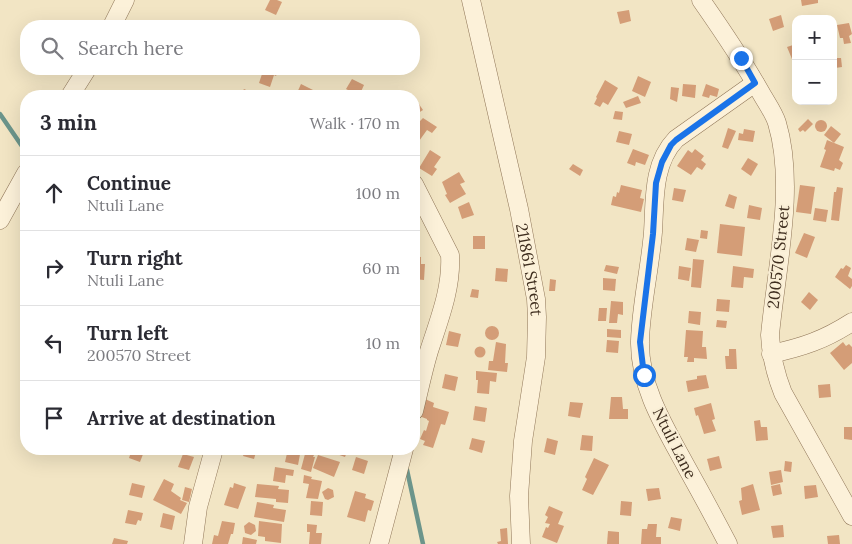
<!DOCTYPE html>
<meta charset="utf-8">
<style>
:root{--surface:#fff;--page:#f7f7f7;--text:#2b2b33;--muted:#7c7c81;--line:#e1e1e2}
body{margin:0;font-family:Lora,serif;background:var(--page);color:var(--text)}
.controls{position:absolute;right:15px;top:15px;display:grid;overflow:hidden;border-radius:10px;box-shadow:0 5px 20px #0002}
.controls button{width:45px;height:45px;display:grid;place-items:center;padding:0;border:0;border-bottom:1px solid var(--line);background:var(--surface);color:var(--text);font:25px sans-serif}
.stop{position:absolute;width:15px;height:15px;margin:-11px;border:4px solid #1a73e8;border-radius:50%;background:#fff}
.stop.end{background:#1a73e8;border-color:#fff;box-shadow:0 1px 5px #0008}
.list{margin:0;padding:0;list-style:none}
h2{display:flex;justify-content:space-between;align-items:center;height:65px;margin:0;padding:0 20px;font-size:21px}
h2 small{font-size:16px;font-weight:400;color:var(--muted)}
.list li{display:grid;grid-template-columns:32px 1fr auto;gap:15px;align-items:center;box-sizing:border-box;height:75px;padding:0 20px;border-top:1px solid var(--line)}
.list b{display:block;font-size:19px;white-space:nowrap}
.list p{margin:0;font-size:16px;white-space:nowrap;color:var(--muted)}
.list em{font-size:16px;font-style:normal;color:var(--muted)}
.icon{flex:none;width:28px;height:28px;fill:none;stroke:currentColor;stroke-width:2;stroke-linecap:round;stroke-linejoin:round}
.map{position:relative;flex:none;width:852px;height:544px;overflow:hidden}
.search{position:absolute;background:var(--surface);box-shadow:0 5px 20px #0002;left:20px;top:20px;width:400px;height:55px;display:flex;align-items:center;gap:12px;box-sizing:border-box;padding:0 18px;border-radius:20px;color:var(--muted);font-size:19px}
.panel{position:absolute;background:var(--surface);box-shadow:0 5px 20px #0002;left:20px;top:90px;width:400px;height:365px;border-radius:20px}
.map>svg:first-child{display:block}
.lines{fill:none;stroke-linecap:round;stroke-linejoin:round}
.stream{stroke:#6c958b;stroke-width:4.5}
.building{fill:#d49d77}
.minor-casing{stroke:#907658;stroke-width:19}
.minor{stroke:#fcf1d9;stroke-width:18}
.route{stroke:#1a73e8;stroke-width:6}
.labels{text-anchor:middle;stroke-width:4;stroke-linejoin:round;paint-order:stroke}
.street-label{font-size:16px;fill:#3e2d1e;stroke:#f9eed5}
</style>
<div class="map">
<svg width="852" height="544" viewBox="0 0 852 544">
<rect width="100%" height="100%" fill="#f2e5c4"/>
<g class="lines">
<g class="stream">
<path d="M 0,114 L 26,152"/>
<path d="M 387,449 L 388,451"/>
<path d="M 407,470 L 423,544"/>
</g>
</g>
<g class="building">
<path d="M 270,0 L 277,0 L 282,2 L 276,15 L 265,10 Z"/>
<path d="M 801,0 L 818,0 L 818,3 L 802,6 Z"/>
<path d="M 629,10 L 631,21 L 620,24 L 617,12 Z"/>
<path d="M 781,15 L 784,27 L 773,31 L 769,19 Z"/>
<path d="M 849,23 L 852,34 L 849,36 L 851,43 L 844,44 L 843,38 L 840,38 L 837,25 Z"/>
<path d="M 796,44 L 796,58 L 792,59 L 787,47 Z"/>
<path d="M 834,58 L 841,58 L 842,67 L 835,68 Z"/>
<path d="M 261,69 L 279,69 L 276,76 L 274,75 L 270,87 L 259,83 L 263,71 L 261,71 Z"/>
<path d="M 638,76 L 651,82 L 645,97 L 632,91 Z"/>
<path d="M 352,79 L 364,85 L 359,96 L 346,89 Z"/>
<path d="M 605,80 L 618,88 L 608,105 L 603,102 L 600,107 L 594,104 L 597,98 L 596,97 Z"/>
<path d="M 301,84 L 313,90 L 310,96 L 296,95 Z"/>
<path d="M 683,84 L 696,85 L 695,98 L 682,96 Z"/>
<path d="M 706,84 L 719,89 L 717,97 L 710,95 L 709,98 L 702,96 Z"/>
<path d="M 671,87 L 679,88 L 677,102 L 670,99 Z"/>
<path d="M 244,89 L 255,94 L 254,96 L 240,96 Z"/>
<path d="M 638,96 L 641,103 L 626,108 L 623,102 Z"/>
<path d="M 414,97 L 423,110 L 415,115 L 414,113 Z"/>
<path d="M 615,111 L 623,112 L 622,120 L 613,119 Z"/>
<path d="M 423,118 L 437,127 L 432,133 L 427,130 L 414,148 L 414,127 Z"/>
<path d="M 808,119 L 813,124 L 805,132 L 803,130 L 800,132 L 798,129 Z"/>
<circle cx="821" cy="126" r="6"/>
<path d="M 831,126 L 841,134 L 834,143 L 824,135 Z"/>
<path d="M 728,128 L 736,131 L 728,149 L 722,147 Z"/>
<path d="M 744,129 L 755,131 L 753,142 L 738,140 L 739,133 L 743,134 Z"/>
<path d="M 619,131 L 632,134 L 629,145 L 616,142 Z"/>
<path d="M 827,140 L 844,147 L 839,160 L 843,163 L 840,170 L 835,168 L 834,171 L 820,167 L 826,150 L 824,149 Z"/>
<path d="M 633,149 L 649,155 L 645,165 L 636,162 L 635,166 L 627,163 Z"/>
<path d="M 695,149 L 704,156 L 701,160 L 706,164 L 702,170 L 697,167 L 691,175 L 677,166 L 688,150 L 692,153 Z"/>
<path d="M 430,150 L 441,157 L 434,167 L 437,169 L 432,176 L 419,168 Z"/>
<path d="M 748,158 L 758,164 L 751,176 L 741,169 Z"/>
<path d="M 573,164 L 583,170 L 580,176 L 569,169 Z"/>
<path d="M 459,172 L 465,182 L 460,184 L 466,194 L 450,203 L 445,195 L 447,194 L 442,182 Z"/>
<path d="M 621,185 L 642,190 L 640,198 L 644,199 L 641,212 L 611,205 L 613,196 L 616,197 L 617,192 L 619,193 Z"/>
<path d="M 800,185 L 815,187 L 811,214 L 796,212 Z"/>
<path d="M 837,187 L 843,188 L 839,221 L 831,220 L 834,192 L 836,192 Z"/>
<path d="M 674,188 L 686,190 L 683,202 L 672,200 Z"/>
<path d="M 729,194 L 737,197 L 734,209 L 725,206 Z"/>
<path d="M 469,202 L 474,215 L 462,219 L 458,207 Z"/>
<path d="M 749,205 L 762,208 L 760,220 L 747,218 Z"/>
<path d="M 815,208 L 828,210 L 826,222 L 813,220 Z"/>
<path d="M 720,224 L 745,227 L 742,256 L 717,253 Z"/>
<path d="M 701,230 L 708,231 L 707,239 L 700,238 Z"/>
<path d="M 804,233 L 815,237 L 807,258 L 795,253 Z"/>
<rect x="473" y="236" width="12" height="13"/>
<path d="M 687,238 L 699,240 L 696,252 L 685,250 Z"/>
<path d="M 414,256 L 421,257 L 421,264 L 425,264 L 424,280 L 414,279 Z"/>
<path d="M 693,259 L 704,260 L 701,288 L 691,287 Z"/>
<path d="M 606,265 L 619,267 L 617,274 L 604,271 Z"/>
<path d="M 846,265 L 851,268 L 848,276 L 852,279 L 852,286 L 850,289 L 835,277 L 841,268 L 843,269 Z"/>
<path d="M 679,266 L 691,268 L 689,281 L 678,279 Z"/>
<path d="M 733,266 L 754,269 L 753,278 L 744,277 L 743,288 L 731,287 Z"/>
<path d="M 496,268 L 508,269 L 507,282 L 495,281 Z"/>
<path d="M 603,278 L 616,279 L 615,291 L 603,290 Z"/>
<path d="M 550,279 L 556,280 L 555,291 L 549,291 Z"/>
<path d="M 472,289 L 479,290 L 478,298 L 470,297 Z"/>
<path d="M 809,292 L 818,300 L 810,310 L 801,302 Z"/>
<path d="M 717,299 L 730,300 L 729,312 L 716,311 Z"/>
<path d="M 611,301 L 623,302 L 623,315 L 618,314 L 617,323 L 609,323 Z"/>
<path d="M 599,308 L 607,308 L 606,321 L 598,321 Z"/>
<path d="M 689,311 L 701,312 L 700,325 L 688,323 Z"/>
<path d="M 717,320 L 727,321 L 726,328 L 716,327 Z"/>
<circle cx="492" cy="333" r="7"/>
<path d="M 607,329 L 621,330 L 621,338 L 607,337 Z"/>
<path d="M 686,330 L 703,331 L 702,347 L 706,347 L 707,359 L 694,358 L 694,362 L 687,362 L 688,357 L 684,357 Z"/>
<path d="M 449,331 L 461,334 L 458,347 L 446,345 Z"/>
<path d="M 607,340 L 619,341 L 618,353 L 606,352 Z"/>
<path d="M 496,342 L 506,344 L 505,363 L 508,363 L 507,372 L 488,370 L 489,361 L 493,361 Z"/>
<path d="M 843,342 L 846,346 L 849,344 L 852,347 L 852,363 L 844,370 L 830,353 Z"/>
<circle cx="480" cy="352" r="5.5"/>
<path d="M 729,349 L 736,349 L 737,369 L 726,369 L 725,356 L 729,356 Z"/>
<path d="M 476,371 L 497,373 L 496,382 L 490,381 L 489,394 L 477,393 L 478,380 L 476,380 Z"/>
<path d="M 445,374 L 458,377 L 455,391 L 442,388 Z"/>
<path d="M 706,375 L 709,388 L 688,392 L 686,381 L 697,379 L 697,376 Z"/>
<path d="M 830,384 L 831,397 L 819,398 L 818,385 Z"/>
<path d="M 611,397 L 622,397 L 623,409 L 628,409 L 628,419 L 609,419 Z"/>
<path d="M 425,399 L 434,403 L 433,407 L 449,412 L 445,425 L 441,424 L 433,448 L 423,445 L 425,441 L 420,439 L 424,430 L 426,431 L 429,421 L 427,420 L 427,419 L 419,416 Z"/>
<path d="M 570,402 L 583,403 L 580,418 L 568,416 Z"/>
<path d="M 711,403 L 715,419 L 712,420 L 716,431 L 704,434 L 698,415 L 696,416 L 694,408 Z"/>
<path d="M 475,406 L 487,408 L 485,422 L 473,420 Z"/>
<path d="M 760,420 L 761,427 L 767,427 L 768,440 L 756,441 L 754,421 Z"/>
<path d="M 844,427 L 852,427 L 852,440 L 844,439 Z"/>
<path d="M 582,435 L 593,436 L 592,451 L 580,450 Z"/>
<path d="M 472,438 L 485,441 L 482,453 L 469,449 Z"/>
<path d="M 547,438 L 558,441 L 555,455 L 544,452 Z"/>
<path d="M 132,449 L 145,449 L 140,462 L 129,458 Z"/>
<path d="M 245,449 L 257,449 L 254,459 L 243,456 Z"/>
<path d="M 288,449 L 301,449 L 298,465 L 285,462 Z"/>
<path d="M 306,449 L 315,449 L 315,453 L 313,457 L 315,457 L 311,472 L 301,469 L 305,454 L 307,455 L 305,451 Z"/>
<path d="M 329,449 L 348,449 L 345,457 L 334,453 L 335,451 Z"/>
<path d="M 183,454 L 194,457 L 189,470 L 178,467 Z"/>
<path d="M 318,455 L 340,462 L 334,477 L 313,468 Z"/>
<path d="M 719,456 L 722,468 L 710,471 L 707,459 Z"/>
<path d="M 356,457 L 368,461 L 364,474 L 352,470 Z"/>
<path d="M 594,458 L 609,465 L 593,495 L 582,490 L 587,479 L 585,477 Z"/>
<path d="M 785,461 L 792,462 L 791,472 L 784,471 Z"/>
<path d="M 275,467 L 294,470 L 293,476 L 286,475 L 285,483 L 273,481 Z"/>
<path d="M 781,470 L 783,482 L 771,485 L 769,472 Z"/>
<path d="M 304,475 L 312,477 L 311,479 L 322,481 L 318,499 L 306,498 L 309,484 L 303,483 Z"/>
<path d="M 164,479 L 174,484 L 171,491 L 181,498 L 180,500 L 187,503 L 181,514 L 153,500 Z"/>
<path d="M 132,483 L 145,486 L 142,498 L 129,495 Z"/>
<path d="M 234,483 L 246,487 L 238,509 L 224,505 L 230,487 L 233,488 Z"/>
<path d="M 257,484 L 279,486 L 278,489 L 289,490 L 288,503 L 276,502 L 276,499 L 255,497 Z"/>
<path d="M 753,484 L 760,510 L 742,515 L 739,501 L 742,500 L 741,488 Z"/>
<path d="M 780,484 L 782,494 L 773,496 L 771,486 Z"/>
<path d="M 816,485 L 818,497 L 805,499 L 804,486 Z"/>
<path d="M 185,487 L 192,489 L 189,502 L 182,500 Z"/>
<path d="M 328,488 L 333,490 L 334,497 L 328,500 L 325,499 L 322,492 Z"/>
<path d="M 659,488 L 661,499 L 648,501 L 646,489 Z"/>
<path d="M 355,491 L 366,494 L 365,498 L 374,501 L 371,511 L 368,510 L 365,522 L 347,517 Z"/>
<path d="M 311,501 L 323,502 L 322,516 L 310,515 Z"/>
<path d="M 621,501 L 632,502 L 631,516 L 620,515 Z"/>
<path d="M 257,502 L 274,505 L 273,508 L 286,510 L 284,522 L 254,517 Z"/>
<path d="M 549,506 L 563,512 L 558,524 L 564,526 L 557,543 L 542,537 L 546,527 L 548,528 L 550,524 L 545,523 L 548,517 L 545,515 Z"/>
<path d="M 128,510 L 143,513 L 141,521 L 138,520 L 136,525 L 125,523 Z"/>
<path d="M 163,513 L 175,516 L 172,530 L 160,527 Z"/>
<path d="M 671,517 L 682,519 L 680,531 L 668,528 Z"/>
<path d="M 222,521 L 235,523 L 233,534 L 231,534 L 228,544 L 212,544 L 214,535 L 218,536 Z"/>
<path d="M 259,521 L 282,524 L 281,543 L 265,541 L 265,537 L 258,536 Z"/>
<path d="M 249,522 L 255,525 L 256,531 L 251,535 L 245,533 L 244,526 Z"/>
<path d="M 307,524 L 317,525 L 316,533 L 322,533 L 321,544 L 309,544 L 310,532 L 307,532 Z"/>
<path d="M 648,524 L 657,524 L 656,537 L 661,537 L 661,544 L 641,544 L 642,529 L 647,529 Z"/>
<path d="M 783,525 L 784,537 L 773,538 L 771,526 Z"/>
<path d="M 507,528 L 508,544 L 498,544 L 497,542 L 501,541 L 500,529 Z"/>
<path d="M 608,531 L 619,532 L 619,544 L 607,544 Z"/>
<path d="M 839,535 L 840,544 L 828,544 L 827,536 Z"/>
<path d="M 243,537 L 257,540 L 256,544 L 242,544 Z"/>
<path d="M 114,538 L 128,541 L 127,544 L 112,544 Z"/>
</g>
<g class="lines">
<defs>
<g id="minor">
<path id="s1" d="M 471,0 L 519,209 L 536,299 L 537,317 L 536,357 L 523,441 L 519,496 L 521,544"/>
<path d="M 701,0 C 722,30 743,61 761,93 C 766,102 774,113 777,123 C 796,186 776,270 770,335 C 771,355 775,373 783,393 L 852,516"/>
<path d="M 112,26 L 125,0"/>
<path d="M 70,96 L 87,69"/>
<path d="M 414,184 L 450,255 C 452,288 439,320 429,351 C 423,371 419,391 414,411"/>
<path d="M 0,220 L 26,173"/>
<path d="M 771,354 C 803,347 824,340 852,322"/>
<path d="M 193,544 L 198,507 L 214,449"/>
<path d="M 379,544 L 404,449"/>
<path d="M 728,544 C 715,519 701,493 687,468 C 666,429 639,387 640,341 C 641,305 650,269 653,232 C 655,201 652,164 676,139 L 755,83"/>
</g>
</defs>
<use href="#minor" class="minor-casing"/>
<use href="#minor" class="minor"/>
</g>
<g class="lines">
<path class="route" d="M 644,375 L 640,342 L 653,234 L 656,183 L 662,162 L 671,145 L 676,140 L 755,83 L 741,58"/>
</g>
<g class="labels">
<g class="street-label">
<text transform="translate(778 257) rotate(-84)" y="6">200570 Street</text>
<text dy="6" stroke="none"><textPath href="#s1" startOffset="276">211861 Street</textPath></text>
<text transform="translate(675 443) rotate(63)" y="6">Ntuli Lane</text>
</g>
</g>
</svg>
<div class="controls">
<button>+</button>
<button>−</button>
</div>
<div class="stop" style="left:644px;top:375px"></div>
<div class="stop end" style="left:741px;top:58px"></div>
<div class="search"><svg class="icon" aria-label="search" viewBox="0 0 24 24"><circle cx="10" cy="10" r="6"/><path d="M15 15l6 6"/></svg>Search here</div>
<section class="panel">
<h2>3 min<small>Walk · 170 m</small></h2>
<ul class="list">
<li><svg class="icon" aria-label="ahead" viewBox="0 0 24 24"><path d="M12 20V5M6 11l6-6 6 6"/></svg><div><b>Continue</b><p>Ntuli Lane</p></div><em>100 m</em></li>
<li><svg class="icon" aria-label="right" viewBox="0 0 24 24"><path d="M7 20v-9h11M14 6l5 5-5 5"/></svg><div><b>Turn right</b><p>Ntuli Lane</p></div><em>60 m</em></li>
<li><svg class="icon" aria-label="left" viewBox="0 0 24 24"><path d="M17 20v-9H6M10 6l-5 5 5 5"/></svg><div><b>Turn left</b><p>200570 Street</p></div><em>10 m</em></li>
<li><svg class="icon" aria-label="arrive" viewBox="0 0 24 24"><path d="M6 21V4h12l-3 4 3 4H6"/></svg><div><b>Arrive at destination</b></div></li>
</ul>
</section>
</div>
